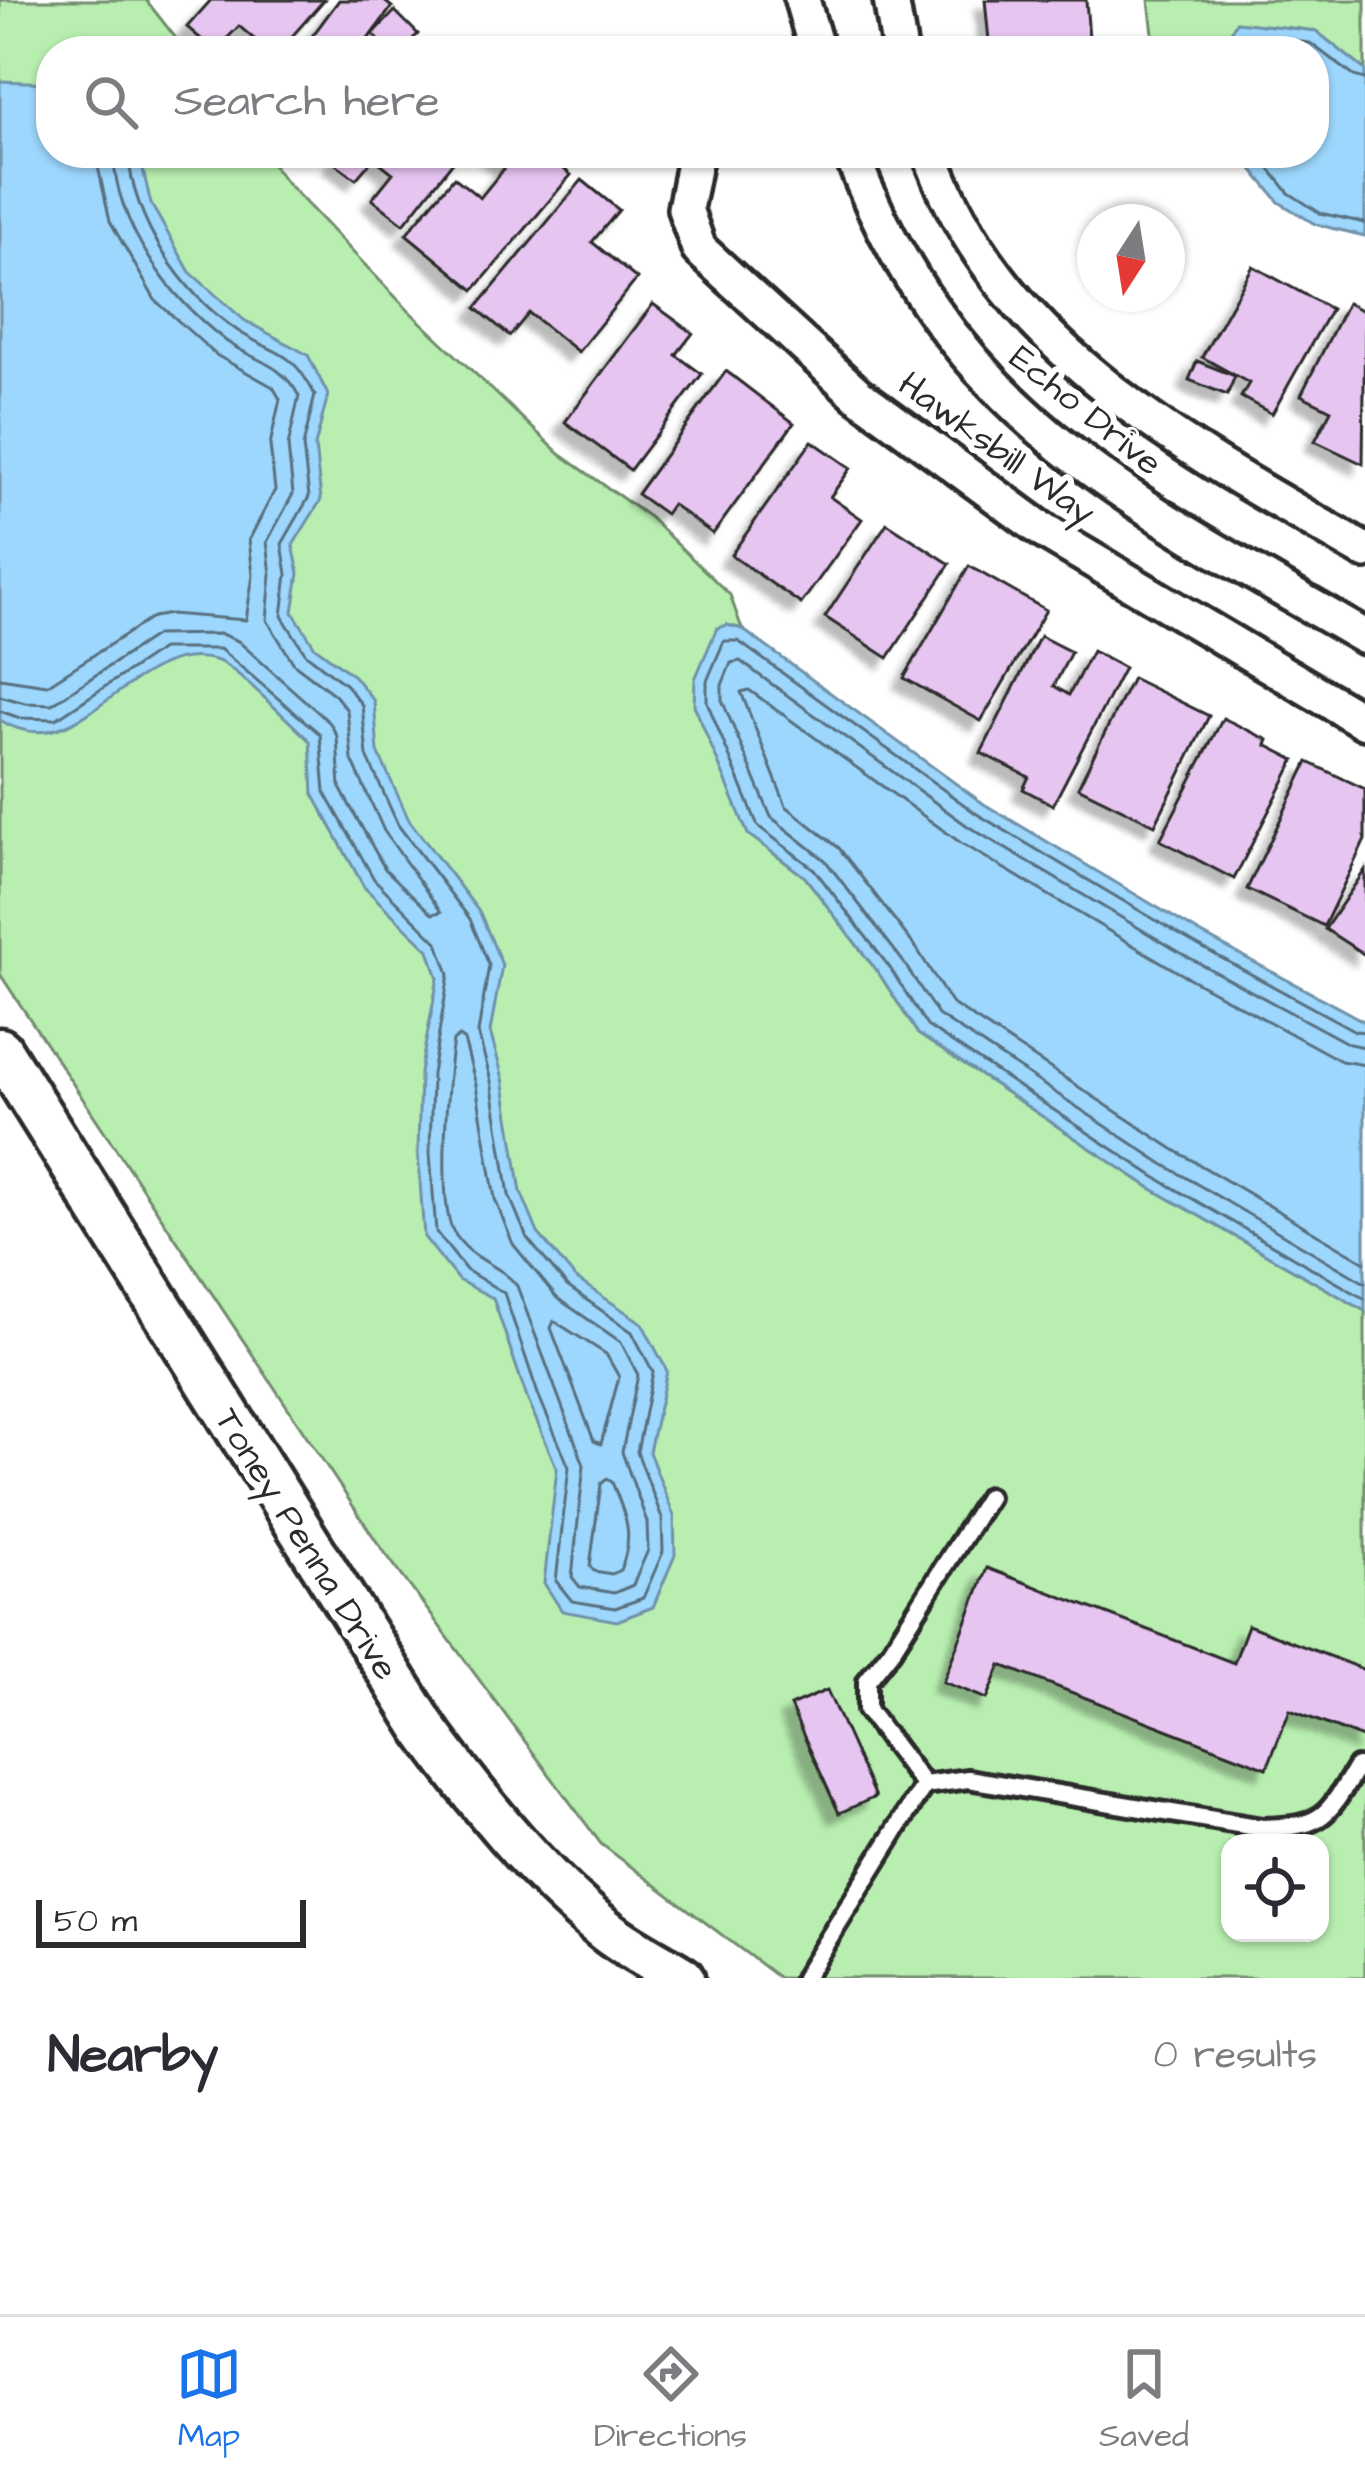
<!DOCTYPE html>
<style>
:root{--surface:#fff;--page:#f2f2f3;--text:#2b2b33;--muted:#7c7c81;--line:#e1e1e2;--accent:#1a73e8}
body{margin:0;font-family:"Architects Daughter",sans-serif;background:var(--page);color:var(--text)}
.controls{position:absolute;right:36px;bottom:36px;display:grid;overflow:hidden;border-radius:24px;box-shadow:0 3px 9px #0004}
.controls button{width:108px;height:108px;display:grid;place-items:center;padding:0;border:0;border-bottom:3px solid var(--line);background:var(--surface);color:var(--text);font:60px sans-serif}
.compass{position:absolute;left:1077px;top:204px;width:108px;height:108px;border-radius:50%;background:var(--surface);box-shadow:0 3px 9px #0004;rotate:192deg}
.scale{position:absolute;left:36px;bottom:30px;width:270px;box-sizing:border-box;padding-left:12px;border:6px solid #2b2b2b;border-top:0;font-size:33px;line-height:42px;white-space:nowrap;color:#2b2b2b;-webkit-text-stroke:9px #fff;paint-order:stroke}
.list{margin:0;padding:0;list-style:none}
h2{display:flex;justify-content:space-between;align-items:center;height:156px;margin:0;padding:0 48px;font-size:51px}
h2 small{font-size:39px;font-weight:400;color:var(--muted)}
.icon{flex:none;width:66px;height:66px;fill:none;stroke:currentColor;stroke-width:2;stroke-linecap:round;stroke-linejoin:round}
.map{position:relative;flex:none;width:1365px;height:1978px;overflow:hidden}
.search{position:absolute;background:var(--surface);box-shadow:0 3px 9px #0004;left:36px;right:36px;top:36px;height:132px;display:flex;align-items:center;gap:30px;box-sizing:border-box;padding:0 42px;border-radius:48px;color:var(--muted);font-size:45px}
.sheet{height:336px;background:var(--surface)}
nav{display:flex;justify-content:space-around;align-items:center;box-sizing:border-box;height:168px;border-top:3px solid var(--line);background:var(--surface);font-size:33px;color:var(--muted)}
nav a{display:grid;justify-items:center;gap:6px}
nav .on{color:var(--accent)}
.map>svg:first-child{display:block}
.green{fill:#b8eeb0;stroke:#728c6e;stroke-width:3;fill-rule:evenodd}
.water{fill:#9dd7fd;stroke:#6f92a9;stroke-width:3}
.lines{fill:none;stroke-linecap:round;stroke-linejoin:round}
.shore{stroke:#59707f;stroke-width:3}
.building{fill:#e7c5f1;stroke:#2b2b2b;stroke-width:3;filter:url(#shadow)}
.service-casing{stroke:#2b2b2b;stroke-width:26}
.minor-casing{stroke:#2b2b2b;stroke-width:42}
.tertiary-casing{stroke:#2b2b2b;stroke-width:51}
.service{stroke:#fff;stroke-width:16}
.minor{stroke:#fff;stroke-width:33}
.tertiary{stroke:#fff;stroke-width:42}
.labels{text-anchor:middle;stroke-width:12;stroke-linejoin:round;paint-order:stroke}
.street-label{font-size:36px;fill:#2b2b2b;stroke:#fff}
</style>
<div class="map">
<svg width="1365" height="1978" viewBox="0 0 1365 1978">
<defs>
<filter id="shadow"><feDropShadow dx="-10" dy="10" stdDeviation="3" flood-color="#0004"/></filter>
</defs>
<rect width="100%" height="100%" fill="#fff"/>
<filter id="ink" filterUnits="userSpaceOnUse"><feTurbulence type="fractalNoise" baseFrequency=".00833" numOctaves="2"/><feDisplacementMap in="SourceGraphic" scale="24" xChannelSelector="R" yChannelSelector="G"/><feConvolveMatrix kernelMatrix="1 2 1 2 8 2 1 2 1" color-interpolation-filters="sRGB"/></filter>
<g filter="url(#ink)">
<g class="green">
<path d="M 0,0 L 146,0 L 186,51 L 51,51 L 51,153 L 264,153 L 286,182 L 408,310 L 560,454 L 649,517 L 730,595 L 742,629 L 727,625 L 725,773 L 748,834 L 805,877 L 880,975 L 918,1034 L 1149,1187 L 1365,1311 L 1365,1978 L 779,1978 L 601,1844 L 377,1542 L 0,974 ZM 1230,1843 L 1320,1843 L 1320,1933 L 1230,1933 Z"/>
<path d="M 1149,0 L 1365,0 L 1365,70 L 1316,31 L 1236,22 L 1220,51 L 1155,51 Z"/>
</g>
<g class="water">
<path d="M 1236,22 L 1316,31 L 1365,70 L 1365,236 L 1315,224 L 1279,202 L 1239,153 L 1314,153 L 1314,51 L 1220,51 Z"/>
<path d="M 0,81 L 51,83 L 51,153 L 139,153 L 151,204 L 190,272 L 244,320 L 308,355 L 328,395 L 315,446 L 321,500 L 293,545 L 299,573 L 293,612 L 315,647 L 354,676 L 374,701 L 378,752 L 409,820 L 480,913 L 502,965 L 490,1032 L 503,1078 L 521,1192 L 538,1233 L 575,1278 L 642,1323 L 667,1371 L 649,1452 L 674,1516 L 675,1555 L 653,1607 L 617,1621 L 562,1611 L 544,1583 L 557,1469 L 527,1398 L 493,1298 L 458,1280 L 424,1237 L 418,1153 L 420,1073 L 438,978 L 429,950 L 364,887 L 313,794 L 310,741 C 292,725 236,667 218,661 C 134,634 81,772 0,720 Z"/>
<path d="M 727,625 L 742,629 L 984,804 L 1200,933 L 1365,1022 L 1365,1311 L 1149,1187 L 918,1034 L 880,975 L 805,877 L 748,834 L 694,705 L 695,679 L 717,628 Z"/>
</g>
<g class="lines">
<g class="shore">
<path d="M 1234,51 L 1245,36 L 1310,43 L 1354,76 L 1365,79"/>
<path d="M 1257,153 L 1289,193 L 1320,213 L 1365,223"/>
<path d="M 0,678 L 47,685 L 153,617 L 170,614 L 246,620 L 253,575 L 249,540 L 275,490 L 270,445 L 280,399 L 273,387 L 216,355 L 155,300 L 110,221 L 95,153"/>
<path d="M 0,696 L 25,703 L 52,704 L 156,635 L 221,634 L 238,641 L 330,723 L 337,736 L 340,788 L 385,869 L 432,914 L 441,912 L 384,831 L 352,760 L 347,710 L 335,695 L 294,664 L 267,620 L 271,574 L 267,542 L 293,494 L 288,446 L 299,396 C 281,362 255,362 226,341 C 169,297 117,228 113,153"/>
<path d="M 0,711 L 20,718 L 56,719 L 162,649 L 220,649 L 320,734 L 325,792 L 374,879 L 438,943 L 449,974 L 432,1074 L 430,1153 L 436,1232 L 466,1270 L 504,1293 L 538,1394 L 569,1467 L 556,1581 L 572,1601 L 615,1608 L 643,1598 L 663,1552 L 662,1518 L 637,1452 L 653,1372 L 632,1332 L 567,1286 L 527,1238 L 509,1195 L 491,1081 L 478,1033 L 489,965 L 470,919 L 398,825 L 367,756 L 362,705 L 346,685 L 306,654 L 282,616 L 287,574 L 282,544 L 309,497 L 303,446 L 315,395 C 290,347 278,357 238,331 C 181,292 134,223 128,153"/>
<path d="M 1365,1032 L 1355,1031 L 1194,943 L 977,814 L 738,641 L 724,641 L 707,681 L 707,702 L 758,826 L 814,869 L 890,968 L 927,1026 L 1155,1177 L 1365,1299"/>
<path d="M 459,1036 L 464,1040 L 476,1085 L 495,1199 L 513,1244 L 557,1298 L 621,1342 L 638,1375 L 622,1452 L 647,1522 L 648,1550 L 633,1585 L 614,1593 L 580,1587 L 572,1577 L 584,1465 L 517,1286 C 500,1263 471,1262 453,1231 C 438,1204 447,1075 453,1041 Z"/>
<path d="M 1365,1047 L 1349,1044 L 1186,956 L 969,827 L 740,661 L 731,663 L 722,685 L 722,700 L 771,817 L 825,860 L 902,960 L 938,1015 L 1163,1164 L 1365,1283"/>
<path d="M 1365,1065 L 1341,1061 L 1178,972 L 961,843 L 749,690 L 741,692 L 786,806 L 839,848 L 917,949 L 951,1003 L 1173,1149 L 1365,1262"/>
<path d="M 554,1321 L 606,1354 L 619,1377 L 601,1444 L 594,1441 L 551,1328 Z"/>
<path d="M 607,1479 L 612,1482 C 626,1516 635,1536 620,1570 L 612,1574 L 594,1571 L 590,1566 L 601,1484 Z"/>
</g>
</g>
<g class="building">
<path d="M 211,0 L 324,0 L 279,51 L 268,51 L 239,26 L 215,51 L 187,27 Z"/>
<path d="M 339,0 L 383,0 L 392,7 L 368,39 L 384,51 L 301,51 Z"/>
<path d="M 985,0 L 1086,0 L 1090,51 L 990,51 Z"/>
<path d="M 395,11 L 418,34 L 401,51 L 389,51 L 373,34 Z"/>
<path d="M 340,153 L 460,153 L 404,224 L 372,199 L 393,173 L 374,158 L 356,179 L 333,162 Z"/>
<path d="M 490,153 L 545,153 L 571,175 L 474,290 L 406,234 L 454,177 L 480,198 L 506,166 Z"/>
<path d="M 582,180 L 619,210 L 592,242 L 637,279 L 578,352 L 529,313 L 510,336 L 476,308 Z"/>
<path d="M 1253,266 L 1331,309 L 1272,414 L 1241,397 L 1249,383 L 1202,357 Z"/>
<path d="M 1347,303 L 1365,312 L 1363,464 L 1315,441 L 1331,410 L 1301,395 Z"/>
<path d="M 653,304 L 693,333 L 676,355 L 702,374 L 630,470 L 565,422 Z"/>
<path d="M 1197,361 L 1235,376 L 1227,395 L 1189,380 Z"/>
<path d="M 726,371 L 794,423 L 713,534 L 672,504 L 665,514 L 637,494 Z"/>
<path d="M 812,441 L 851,468 L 830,497 L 862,519 L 801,604 L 731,555 Z"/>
<path d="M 887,523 L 950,564 L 888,658 L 825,617 Z"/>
<path d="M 969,566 L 1046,610 L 981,721 L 904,678 Z"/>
<path d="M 1040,636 L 1071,652 L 1054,686 L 1069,695 L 1092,651 L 1124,668 L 1053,805 L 1023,789 L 1029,777 L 981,753 Z"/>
<path d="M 1132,678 L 1209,716 L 1155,825 L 1078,787 Z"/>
<path d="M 1223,718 L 1268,740 L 1266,745 L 1295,760 L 1234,879 L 1160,840 Z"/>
<path d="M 1308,762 L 1365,789 L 1365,840 L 1324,926 L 1247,889 Z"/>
<path d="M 1365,870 L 1365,955 L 1325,929 Z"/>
<path d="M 987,1568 L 1234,1663 L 1248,1625 L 1365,1670 L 1365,1739 L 1290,1710 L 1267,1768 L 1001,1665 L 987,1699 L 943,1682 Z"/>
<path d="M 827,1690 L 875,1797 L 839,1813 L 790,1706 Z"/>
</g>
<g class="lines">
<defs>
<g id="service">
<path d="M 924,1785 L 867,1710 L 867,1681 L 891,1651 L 988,1497"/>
<path d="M 804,1978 L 924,1785 L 968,1779 L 1262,1828 C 1324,1826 1325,1819 1357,1767"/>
</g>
<g id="minor">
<path d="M 802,0 L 817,51"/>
<path d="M 891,0 L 900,51"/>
<path d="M 696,153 L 685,209 L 699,249 L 857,394 L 1045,532 L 1365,722"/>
<path d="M 851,153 C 952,419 1135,503 1365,637"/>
<path d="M 930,153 C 1002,353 1192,451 1365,551"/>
</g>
<path id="tertiary" d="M 0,1050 L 425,1729 C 478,1801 534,1872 604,1929 C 627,1948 657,1962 682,1978"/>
</defs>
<use href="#service" class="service-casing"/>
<use href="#minor" class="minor-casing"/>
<use href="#tertiary" class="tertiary-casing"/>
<use href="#service" class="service"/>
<use href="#minor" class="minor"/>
<use href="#tertiary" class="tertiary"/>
</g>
</g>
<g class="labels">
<g class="street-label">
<text transform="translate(1087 409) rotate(39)" y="13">Echo Drive</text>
<text transform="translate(998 447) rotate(36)" y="13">Hawksbill Way</text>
<text transform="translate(308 1543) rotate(58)" y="13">Toney Penna Drive</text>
</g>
</g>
</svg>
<div class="controls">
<button><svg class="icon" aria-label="locate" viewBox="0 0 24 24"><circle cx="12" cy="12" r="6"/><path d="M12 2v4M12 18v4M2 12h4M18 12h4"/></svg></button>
</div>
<svg class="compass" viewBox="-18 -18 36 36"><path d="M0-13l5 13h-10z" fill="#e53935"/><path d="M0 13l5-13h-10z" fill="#7c7c81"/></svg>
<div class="scale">50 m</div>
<div class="search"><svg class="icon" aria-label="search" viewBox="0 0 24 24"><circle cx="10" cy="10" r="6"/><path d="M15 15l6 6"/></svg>Search here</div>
</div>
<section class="sheet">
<h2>Nearby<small>0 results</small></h2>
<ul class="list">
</ul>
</section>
<nav>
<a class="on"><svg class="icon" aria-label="map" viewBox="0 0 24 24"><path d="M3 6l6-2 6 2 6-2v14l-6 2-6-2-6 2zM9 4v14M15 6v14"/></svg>Map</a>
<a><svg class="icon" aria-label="directions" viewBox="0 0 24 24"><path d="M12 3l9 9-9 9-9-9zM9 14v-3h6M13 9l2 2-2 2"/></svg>Directions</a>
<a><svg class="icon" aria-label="saved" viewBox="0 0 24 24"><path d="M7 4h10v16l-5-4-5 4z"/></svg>Saved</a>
</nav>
